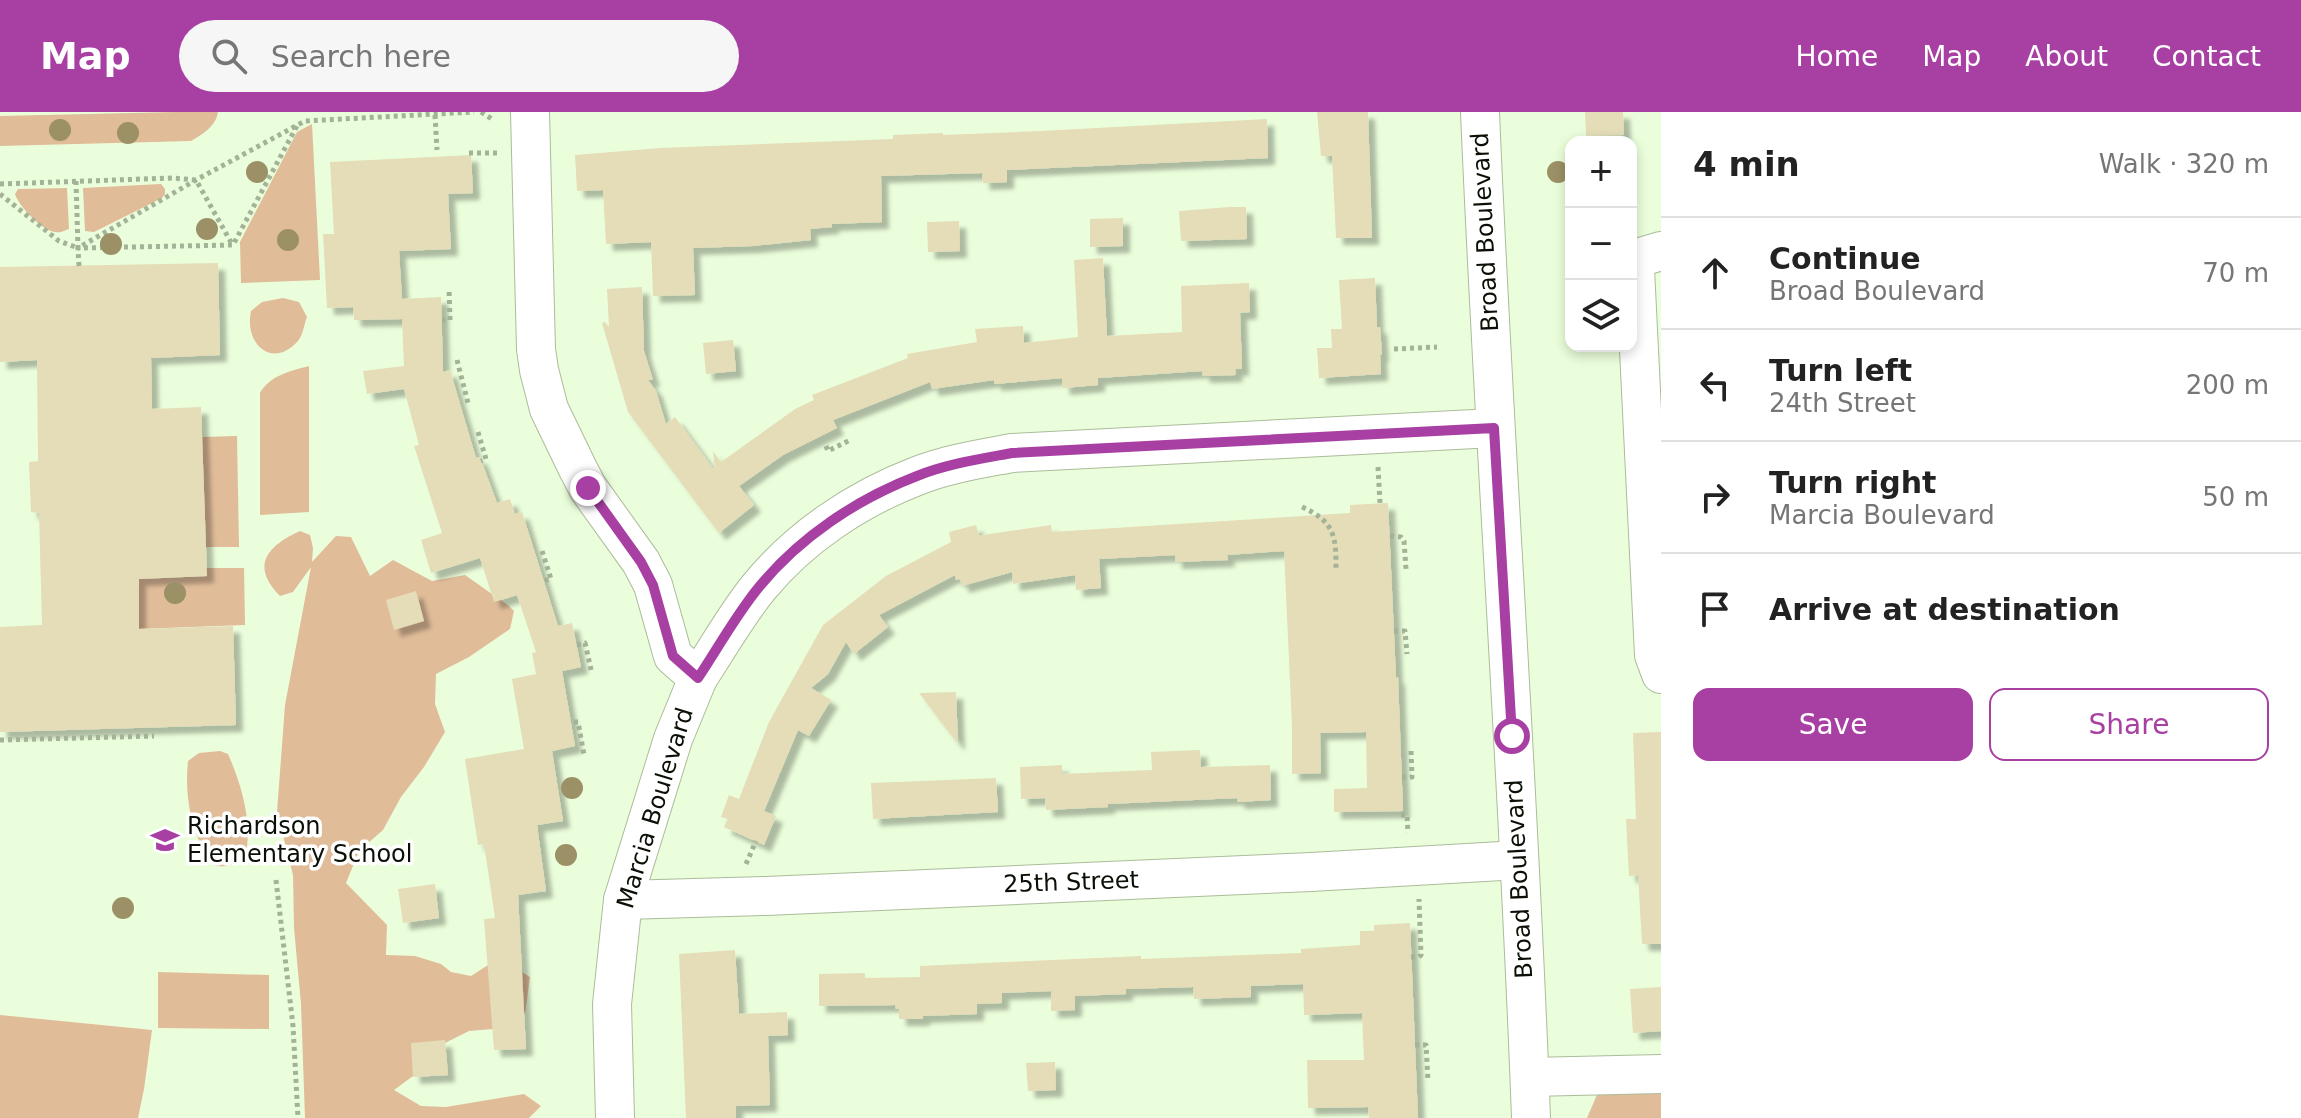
<!DOCTYPE html>
<meta charset="utf-8">
<style>
:root{--surface:#fff;--page:#f6f6f6;--text:#222;--muted:#767676;--line:#e0e0e0;--accent:#a840a3}
body{margin:0;font-family:"DejaVu Sans",sans-serif;background:var(--page);color:var(--text)}
.controls{position:absolute;right:24px;top:24px;display:grid;overflow:hidden;border-radius:16px;box-shadow:0 4px 12px #0003}
.controls button{width:72px;height:72px;display:grid;place-items:center;padding:0;border:0;border-bottom:2px solid var(--line);background:var(--surface);color:var(--text);font:40px sans-serif}
.stop{position:absolute;width:24px;height:24px;margin:-18px;border:6px solid #a840a3;border-radius:50%;background:#fff}
.stop.end{background:#a840a3;border-color:#fff;box-shadow:0 2px 8px #0008}
.list{margin:0;padding:0;list-style:none}
h2{display:flex;justify-content:space-between;align-items:center;height:104px;margin:0;padding:0 32px;font-size:34px}
h2 small{font-size:26px;font-weight:400;color:var(--muted)}
.list li{display:grid;grid-template-columns:52px 1fr auto;gap:24px;align-items:center;box-sizing:border-box;height:112px;padding:0 32px;border-top:2px solid var(--line)}
.list b{display:block;font-size:30px;white-space:nowrap}
.list p{margin:0;font-size:26px;white-space:nowrap;color:var(--muted)}
.list em{font-size:26px;font-style:normal;color:var(--muted)}
.actions{display:flex;gap:16px;padding:24px 32px}
.actions a{flex:1;padding:18px 0;border:2px solid var(--accent);border-radius:16px;text-align:center;font-size:28px;color:var(--accent)}
.actions .main{background:var(--accent);color:#fff}
.icon{flex:none;width:44px;height:44px;fill:none;stroke:currentColor;stroke-width:2;stroke-linecap:round;stroke-linejoin:round}
.map{position:relative;flex:none;width:1661px;height:1006px;overflow:hidden}
header{display:flex;align-items:center;gap:48px;box-sizing:border-box;height:112px;padding:0 40px;background:var(--accent);color:#fff}
header strong{font-size:38px}
nav{display:flex;gap:44px;margin-inline-start:auto;font-size:28px}
.search{width:560px;height:72px;background:var(--page);display:flex;align-items:center;gap:20px;box-sizing:border-box;padding:0 28px;border-radius:44px;color:var(--muted);font-size:30px}
main{display:flex}
aside{flex:1;background:var(--surface)}
.map>svg:first-child{display:block}
.green{fill:#e0bc99}
.building{fill:#e4ddb8;filter:url(#shadow)}
.lines{fill:none;stroke-linecap:round;stroke-linejoin:round}
.minor-casing{stroke:#abbc9b;stroke-width:40}
.path{stroke:#a4b398;stroke-width:5;stroke-dasharray:4 4;stroke-linecap:butt}
.minor{stroke:#fff;stroke-width:38}
.tree{fill:#9c9066}
.route{stroke:#a840a3;stroke-width:10}
.labels{text-anchor:middle;stroke-width:7;stroke-linejoin:round;paint-order:stroke}
.street-label{font-size:24px;fill:#0a1005;stroke:#fff}
.poi-label{font-size:24px;fill:#0a1005;stroke:#fff;text-anchor:start}
</style>
<header>
<strong>Map</strong>
<div class="search"><svg class="icon" aria-label="search" viewBox="0 0 24 24"><circle cx="10" cy="10" r="6"/><path d="M15 15l6 6"/></svg>Search here</div>
<nav><a>Home</a><a>Map</a><a>About</a><a>Contact</a></nav>
</header>
<main>
<div class="map">
<svg width="1661" height="1006" viewBox="0 0 1661 1006">
<defs>
<filter id="shadow"><feDropShadow dx="7" dy="7" stdDeviation="2" flood-color="#0004"/></filter>
</defs>
<rect width="100%" height="100%" fill="#ebfedb"/>
<g class="green">
<path d="M 175,0 L 218,0 C 216,14 203,22 191,29 L 0,34 L 0,4 Z"/>
<path d="M 312,12 L 320,168 L 241,171 L 240,130 L 297,20 Z"/>
<path d="M 161,72 L 165,77 L 165,82 L 162,86 L 94,120 L 85,119 L 83,76 Z"/>
<path d="M 67,76 L 69,117 C 63,119 61,121 55,120 C 42,119 18,93 15,82 L 18,77 Z"/>
<path d="M 283,186 L 299,190 L 307,205 C 304,213 303,223 298,229 C 272,258 244,232 251,199 L 262,190 Z"/>
<path d="M 309,254 L 309,400 L 260,403 L 260,281 C 270,263 291,259 309,254 Z"/>
<path d="M 237,324 L 239,435 L 206,435 L 202,325 Z"/>
<path d="M 300,419 L 310,423 L 313,436 L 312,450 L 336,424 L 351,425 L 370,464 L 393,448 L 432,469 L 465,463 L 509,494 L 514,499 L 510,517 L 469,545 L 436,562 L 435,592 L 445,620 L 424,655 L 401,685 L 383,718 L 359,739 L 346,771 L 387,813 L 386,843 L 415,844 L 441,852 L 451,860 L 471,864 L 499,846 L 530,865 L 525,902 L 493,917 L 469,919 L 431,938 L 413,964 L 394,978 L 421,994 L 446,995 L 524,982 L 541,994 L 529,1006 L 305,1006 L 301,892 L 294,816 L 293,763 L 277,700 L 285,593 L 311,455 L 293,480 L 280,484 C 250,454 267,434 300,419 Z"/>
<path d="M 206,456 L 244,456 L 245,513 L 139,517 L 139,467 L 206,464 Z"/>
<path d="M 220,639 L 228,642 C 242,674 253,711 245,747 C 236,751 224,757 214,753 C 208,750 206,742 203,737 C 189,710 185,679 188,649 L 199,641 Z"/>
<path d="M 158,860 L 269,863 L 269,917 L 158,916 Z"/>
<path d="M 0,903 L 152,918 L 144,977 L 138,1006 L 0,1006 Z"/>
<path d="M 1661,977 L 1661,1006 L 1587,1006 L 1599,978 Z"/>
</g>
<g class="building">
<path d="M 1317,0 L 1368,0 L 1372,126 L 1336,126 L 1332,44 L 1321,44 Z"/>
<path d="M 1585,0 L 1623,0 L 1624,23 L 1586,24 Z"/>
<path d="M 1267,7 L 1268,46 L 1007,58 L 1007,70 L 983,71 L 982,61 L 881,64 L 882,110 L 832,112 L 832,115 L 810,117 L 811,128 L 753,134 L 693,136 L 695,183 L 653,184 L 651,130 L 606,132 L 603,78 L 577,79 L 575,43 L 660,36 L 893,27 L 893,23 L 943,21 L 943,23 L 1040,19 Z"/>
<path d="M 471,43 L 473,81 L 448,82 L 451,137 L 399,139 L 402,187 L 441,185 L 443,260 L 450,258 L 476,346 L 480,345 L 497,391 L 510,387 L 515,402 L 522,400 L 558,514 L 572,511 L 581,555 L 562,559 L 575,634 L 552,639 L 563,709 L 537,713 L 546,779 L 518,783 L 526,937 L 494,938 L 484,807 L 495,806 L 484,732 L 478,733 L 465,647 L 524,637 L 512,567 L 536,562 L 532,541 L 536,540 L 517,483 L 494,490 L 480,446 L 431,461 L 421,428 L 442,421 L 414,334 L 419,333 L 404,277 L 367,282 L 363,259 L 404,254 L 402,207 L 354,208 L 353,195 L 327,196 L 323,122 L 334,122 L 330,50 Z"/>
<path d="M 1229,95 L 1246,95 L 1247,127 L 1181,129 L 1179,99 Z"/>
<path d="M 1123,106 L 1123,134 L 1090,135 L 1090,107 Z"/>
<path d="M 959,109 L 960,139 L 928,140 L 927,110 Z"/>
<path d="M 1103,146 L 1107,224 L 1182,220 L 1181,174 L 1249,171 L 1250,200 L 1240,201 L 1242,257 L 1235,257 L 1236,263 L 1203,264 L 1202,259 L 1098,266 L 1098,273 L 1063,276 L 1062,266 L 994,272 L 994,268 L 932,277 L 930,270 L 833,308 L 837,316 L 783,343 L 739,374 L 754,393 L 719,421 L 628,300 L 602,211 L 605,210 L 609,215 L 607,177 L 642,175 L 644,239 L 653,268 L 648,268 L 656,279 L 666,312 L 675,305 L 715,359 L 713,339 L 721,350 L 795,297 L 814,288 L 812,283 L 908,246 L 907,242 L 977,230 L 975,217 L 1023,214 L 1024,231 L 1078,225 L 1074,148 Z"/>
<path d="M 218,151 L 220,243 L 151,246 L 152,297 L 201,295 L 207,464 L 139,467 L 139,517 L 233,514 L 236,613 L 0,620 L 0,515 L 42,513 L 39,401 L 31,400 L 29,350 L 38,349 L 37,248 L 0,250 L 0,155 Z"/>
<path d="M 1375,166 L 1377,215 L 1380,215 L 1382,243 L 1380,243 L 1381,262 L 1319,266 L 1317,236 L 1332,236 L 1331,217 L 1342,217 L 1339,168 Z"/>
<path d="M 733,228 L 736,259 L 706,262 L 703,231 Z"/>
<path d="M 1388,391 L 1396,566 L 1398,565 L 1403,699 L 1334,700 L 1334,677 L 1367,676 L 1366,620 L 1320,621 L 1321,661 L 1292,662 L 1292,614 L 1284,439 L 1227,443 L 1228,448 L 1175,450 L 1175,443 L 1099,447 L 1101,476 L 1076,478 L 1075,463 L 1013,472 L 1012,460 L 962,474 L 960,467 L 956,468 L 955,463 L 879,503 L 888,515 L 854,542 L 846,530 L 828,562 L 811,576 L 831,588 L 809,624 L 798,618 L 764,699 L 776,704 L 764,733 L 724,715 L 728,707 L 721,705 L 729,683 L 739,687 L 769,610 L 823,513 L 886,464 L 951,430 L 949,420 L 976,413 L 979,423 L 983,423 L 1051,413 L 1052,420 L 1209,410 L 1350,401 L 1350,393 Z"/>
<path d="M 416,479 L 424,509 L 394,518 L 386,488 Z"/>
<path d="M 956,580 L 958,632 L 919,581 Z"/>
<path d="M 1661,620 L 1661,832 L 1642,832 L 1638,763 L 1629,764 L 1626,707 L 1636,707 L 1633,621 Z"/>
<path d="M 1200,638 L 1201,655 L 1270,653 L 1271,688 L 1238,690 L 1237,686 L 1108,692 L 1108,695 L 1046,698 L 1045,686 L 1021,687 L 1020,655 L 1062,653 L 1062,662 L 1152,658 L 1151,640 Z"/>
<path d="M 996,666 L 998,700 L 873,707 L 871,671 Z"/>
<path d="M 435,772 L 439,806 L 403,811 L 398,777 Z"/>
<path d="M 1410,811 L 1418,1006 L 1369,1006 L 1368,995 L 1308,996 L 1307,948 L 1364,948 L 1362,901 L 1304,903 L 1303,872 L 1251,874 L 1251,885 L 1194,887 L 1193,875 L 1126,877 L 1126,882 L 1075,884 L 1075,898 L 1051,899 L 1051,879 L 1002,881 L 1002,891 L 977,892 L 977,902 L 923,904 L 923,907 L 899,907 L 899,897 L 896,897 L 895,893 L 819,894 L 819,862 L 865,861 L 865,866 L 920,865 L 920,854 L 1141,844 L 1141,847 L 1301,841 L 1301,837 L 1360,833 L 1360,819 L 1374,819 L 1374,813 Z"/>
<path d="M 735,838 L 739,902 L 787,900 L 788,923 L 768,924 L 770,993 L 736,994 L 736,1006 L 686,1006 L 679,842 Z"/>
<path d="M 1661,875 L 1661,919 L 1633,921 L 1630,877 Z"/>
<path d="M 445,928 L 448,963 L 413,965 L 411,931 Z"/>
<path d="M 1055,950 L 1056,978 L 1028,979 L 1026,951 Z"/>
</g>
<g class="lines">
<defs>
<g id="minor">
<path d="M 530,0 L 536,237 L 539,258 L 549,297 L 578,357 L 588,376 L 641,450 L 653,473 L 673,544 L 698,566 L 673,627 L 623,788 L 612,892 L 615,1006"/>
<path d="M 1480,0 C 1494,335 1519,670 1531,1006"/>
<path d="M 1661,139 L 1641,145 L 1635,157 L 1654,543 L 1661,562"/>
<path d="M 698,566 C 718,536 736,503 759,475 C 800,425 857,387 917,364 C 947,352 980,347 1012,341 L 1494,316"/>
<path d="M 623,788 L 766,784 L 1311,760 L 1519,748"/>
<path d="M 1530,965 L 1661,962"/>
</g>
</defs>
<use href="#minor" class="minor-casing"/>
<g class="path">
<path d="M 481,0 L 492,7"/>
<path d="M 435,3 L 437,38"/>
<path d="M 469,41 L 498,41"/>
<path d="M 76,69 L 78,136 L 196,68 L 305,9 L 474,0"/>
<path d="M 0,72 L 172,66 L 196,68 L 232,132"/>
<path d="M 0,82 L 59,129 L 78,136"/>
<path d="M 79,154 L 78,136 L 233,133 L 298,12"/>
<path d="M 442,208 L 450,208 L 449,176"/>
<path d="M 1394,237 L 1437,235"/>
<path d="M 457,248 L 468,291 L 465,293"/>
<path d="M 478,320 L 486,347 L 481,349"/>
<path d="M 826,334 L 828,339 L 850,328"/>
<path d="M 1378,355 L 1380,391"/>
<path d="M 1302,395 C 1336,410 1336,426 1336,459"/>
<path d="M 1390,424 L 1401,425 L 1404,429 L 1406,457"/>
<path d="M 542,439 L 551,467 L 543,469"/>
<path d="M 1394,519 L 1405,519 L 1407,542"/>
<path d="M 577,533 L 585,531 L 592,562"/>
<path d="M 574,610 L 578,610 L 584,643"/>
<path d="M 0,628 L 154,624"/>
<path d="M 1402,665 L 1412,665 L 1411,638"/>
<path d="M 1401,703 L 1407,703 L 1408,721"/>
<path d="M 746,752 L 756,729"/>
<path d="M 276,768 L 293,914 L 298,1006"/>
<path d="M 1411,845 L 1419,845 L 1421,843 L 1419,787"/>
<path d="M 1415,933 L 1426,933 L 1428,969"/>
</g>
<use href="#minor" class="minor"/>
</g>
<g class="tree">
<circle cx="60" cy="18" r="11"/>
<circle cx="128" cy="21" r="11"/>
<circle cx="257" cy="60" r="11"/>
<circle cx="1558" cy="60" r="11"/>
<circle cx="207" cy="117" r="11"/>
<circle cx="288" cy="128" r="11"/>
<circle cx="111" cy="132" r="11"/>
<circle cx="175" cy="481" r="11"/>
<circle cx="572" cy="676" r="11"/>
<circle cx="566" cy="743" r="11"/>
<circle cx="123" cy="796" r="11"/>
</g>
<g class="lines">
<path class="route" d="M 588,376 L 641,450 L 653,473 L 673,544 L 698,566 C 718,536 736,503 759,475 C 800,425 857,387 917,364 C 947,352 980,347 1012,341 L 1494,316 L 1512,624"/>
</g>
<defs>
<symbol id="school-bare" viewBox="-9 -9 18 18"><path d="M0-5L7-2L0 1L-7-2ZM-4 1L0 2.5L4 1V4Q0 6-4 4Z" fill="#a840a3" stroke="#fff" stroke-width="2.5" paint-order="stroke"/></symbol>
</defs>
<g fill-rule="evenodd">
<use href="#school-bare" x="145" y="708" width="40" height="40"/>
</g>
<g class="labels">
<g class="street-label">
<text transform="translate(1485 120) rotate(-93)" y="8">Broad Boulevard</text>
<text transform="translate(655 696) rotate(-73)" y="8">Marcia Boulevard</text>
<text transform="translate(1519 767) rotate(-93)" y="8">Broad Boulevard</text>
<text transform="translate(1071 770) rotate(-2)" y="8">25th Street</text>
</g>
<g class="poi-label">
<text x="187" y="722">Richardson<tspan x="187" dy="28">Elementary School</tspan></text>
</g>
</g>
</svg>
<div class="controls">
<button>+</button>
<button>−</button>
<button><svg class="icon" aria-label="layers" viewBox="0 0 24 24"><path d="M12 4l9 5-9 5-9-5zM3 14l9 5 9-5"/></svg></button>
</div>
<div class="stop" style="left:1512px;top:624px"></div>
<div class="stop end" style="left:588px;top:376px"></div>
</div>
<aside>
<h2>4 min<small>Walk · 320 m</small></h2>
<ul class="list">
<li><svg class="icon" aria-label="ahead" viewBox="0 0 24 24"><path d="M12 20V5M6 11l6-6 6 6"/></svg><div><b>Continue</b><p>Broad Boulevard</p></div><em>70 m</em></li>
<li><svg class="icon" aria-label="left" viewBox="0 0 24 24"><path d="M17 20v-9H6M10 6l-5 5 5 5"/></svg><div><b>Turn left</b><p>24th Street</p></div><em>200 m</em></li>
<li><svg class="icon" aria-label="right" viewBox="0 0 24 24"><path d="M7 20v-9h11M14 6l5 5-5 5"/></svg><div><b>Turn right</b><p>Marcia Boulevard</p></div><em>50 m</em></li>
<li><svg class="icon" aria-label="arrive" viewBox="0 0 24 24"><path d="M6 21V4h12l-3 4 3 4H6"/></svg><div><b>Arrive at destination</b></div></li>
</ul>
<div class="actions"><a class="main">Save</a><a>Share</a></div>
</aside>
</main>
